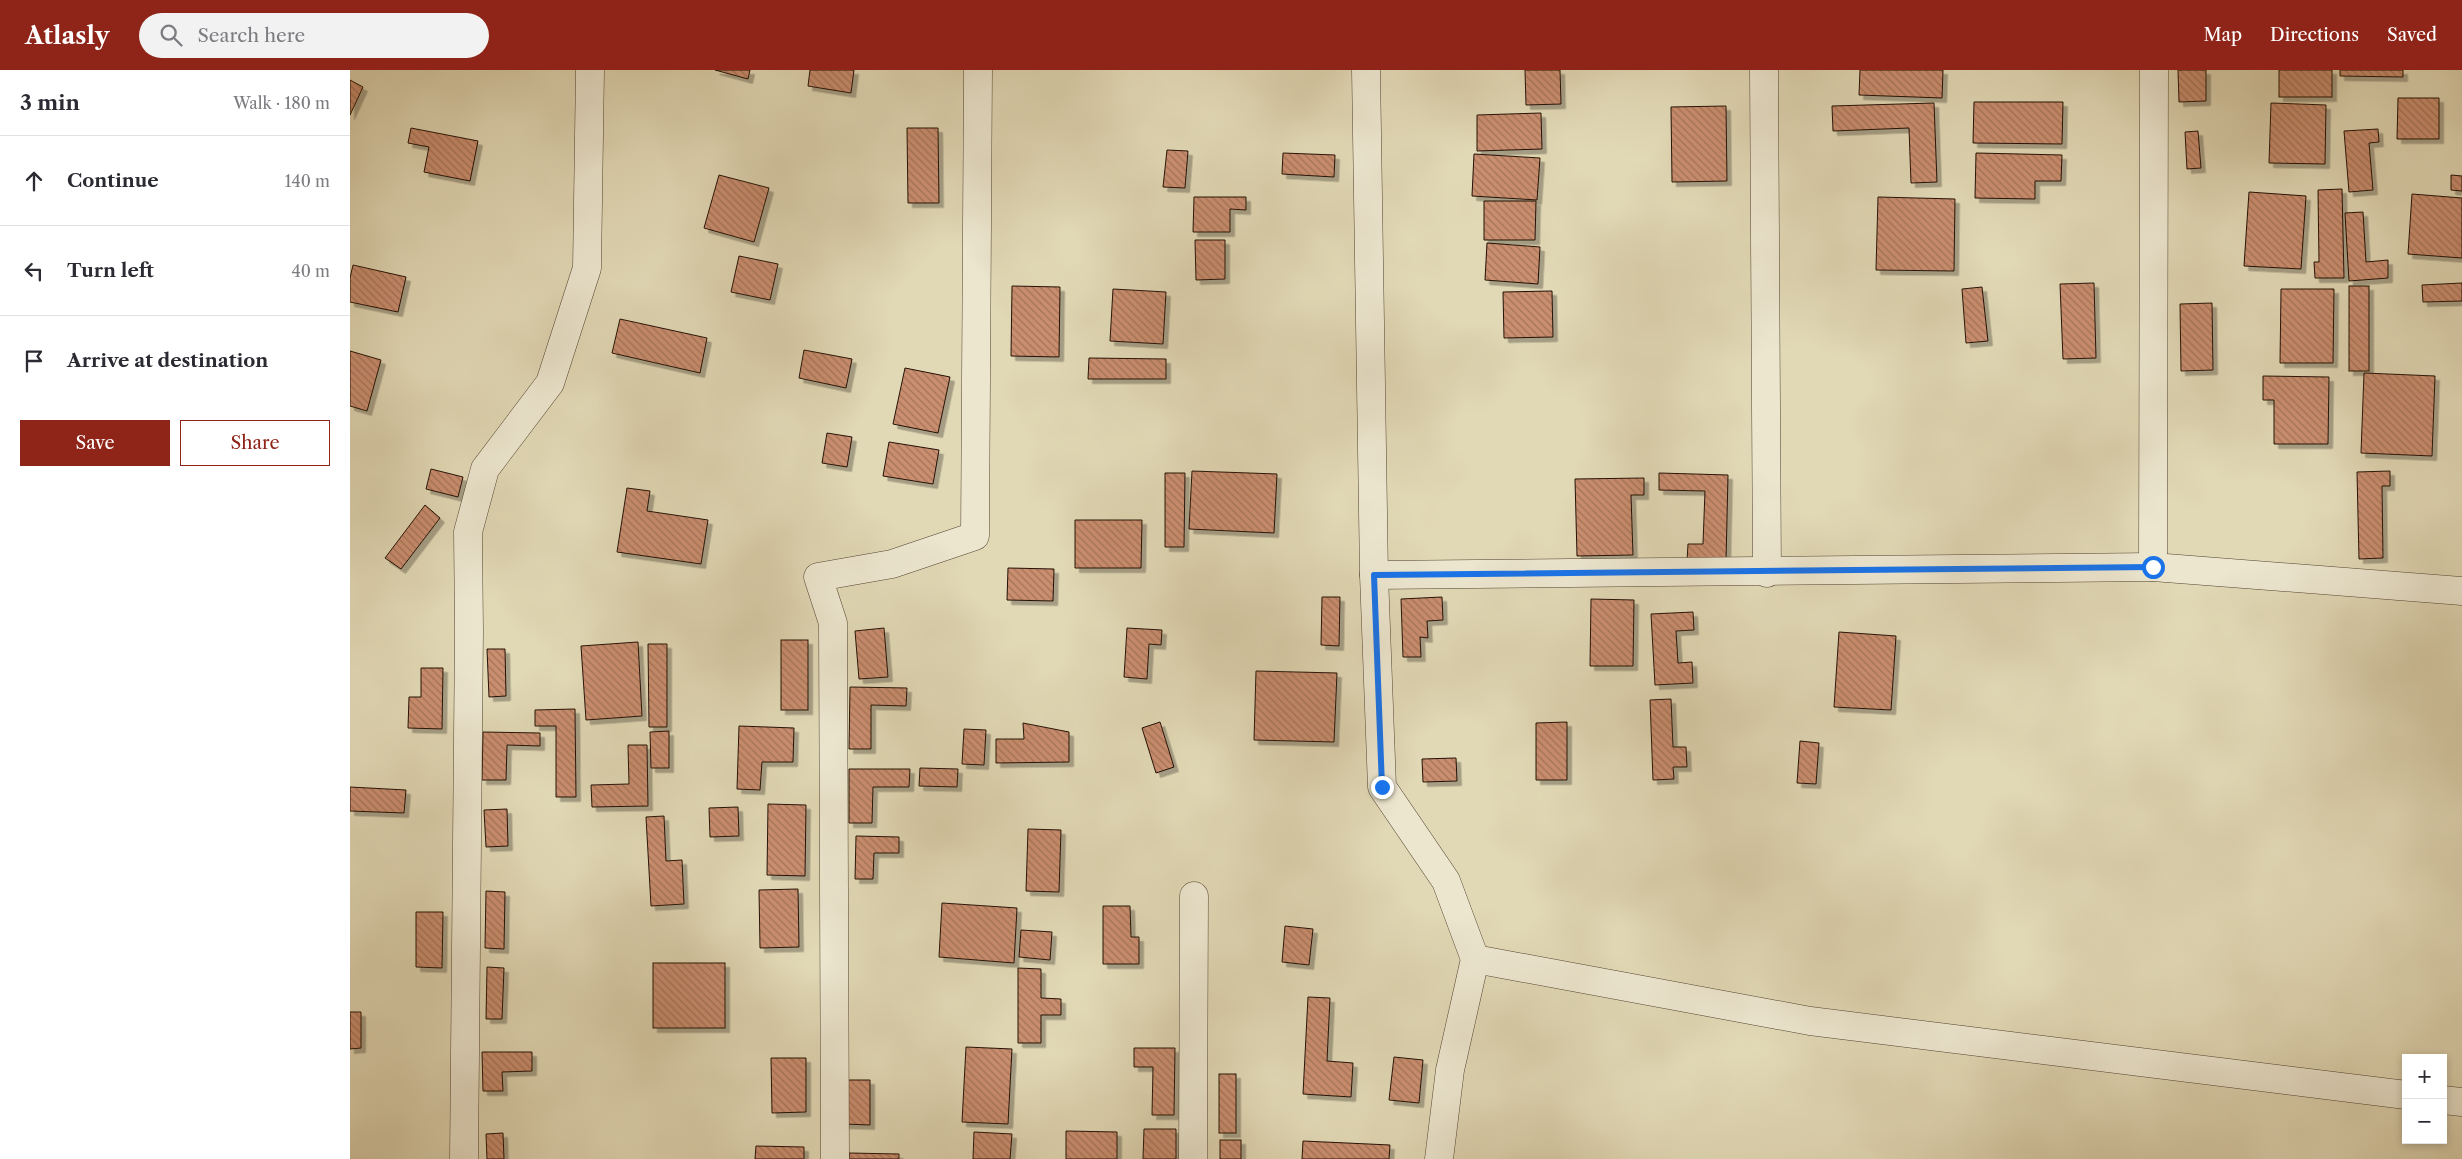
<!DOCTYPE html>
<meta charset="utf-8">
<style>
:root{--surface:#fff;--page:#f2f2f3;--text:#2b2b33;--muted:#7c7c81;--line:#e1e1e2;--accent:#8f2418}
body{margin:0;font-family:"Libre Caslon Text",serif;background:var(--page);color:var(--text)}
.controls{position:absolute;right:15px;bottom:15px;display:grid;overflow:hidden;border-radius:0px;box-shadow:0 2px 8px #0003}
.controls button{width:45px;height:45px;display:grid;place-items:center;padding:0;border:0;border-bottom:1px solid var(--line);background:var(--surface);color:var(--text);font:25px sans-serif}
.stop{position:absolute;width:15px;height:15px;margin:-11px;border:4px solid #1a73e8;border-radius:50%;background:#fff}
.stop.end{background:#1a73e8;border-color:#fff;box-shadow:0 1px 5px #0008}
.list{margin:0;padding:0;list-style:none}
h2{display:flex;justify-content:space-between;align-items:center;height:65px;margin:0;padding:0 20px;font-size:21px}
h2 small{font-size:16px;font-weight:400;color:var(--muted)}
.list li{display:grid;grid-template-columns:32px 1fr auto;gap:15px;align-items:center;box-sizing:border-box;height:90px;padding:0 20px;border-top:1px solid var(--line)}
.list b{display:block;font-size:19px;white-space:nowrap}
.list em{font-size:16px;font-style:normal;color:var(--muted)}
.actions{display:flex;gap:10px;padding:15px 20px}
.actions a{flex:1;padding:11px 0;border:1px solid var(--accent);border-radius:0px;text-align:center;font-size:18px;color:var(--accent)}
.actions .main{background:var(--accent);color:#fff}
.icon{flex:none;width:28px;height:28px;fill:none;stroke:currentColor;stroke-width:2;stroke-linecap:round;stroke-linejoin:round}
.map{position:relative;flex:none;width:2112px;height:1089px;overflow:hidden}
header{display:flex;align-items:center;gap:30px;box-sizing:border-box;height:70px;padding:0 25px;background:var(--accent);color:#fff}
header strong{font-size:24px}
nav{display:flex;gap:28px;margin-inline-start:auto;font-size:18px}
.search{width:350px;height:45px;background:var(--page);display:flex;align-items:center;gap:12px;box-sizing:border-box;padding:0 18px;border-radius:28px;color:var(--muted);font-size:19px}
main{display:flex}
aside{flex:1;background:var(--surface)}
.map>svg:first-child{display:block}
.building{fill:url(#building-back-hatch);stroke:#241105;filter:url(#shadow)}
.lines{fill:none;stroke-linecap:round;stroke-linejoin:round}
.minor-casing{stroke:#534331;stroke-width:29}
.minor{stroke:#ece6cf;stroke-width:28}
.route{stroke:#1a73e8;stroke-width:6}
</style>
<header>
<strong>Atlasly</strong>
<div class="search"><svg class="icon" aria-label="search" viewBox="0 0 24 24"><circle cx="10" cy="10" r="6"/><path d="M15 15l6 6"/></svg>Search here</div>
<nav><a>Map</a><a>Directions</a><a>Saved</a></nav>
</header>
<main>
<aside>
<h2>3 min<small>Walk · 180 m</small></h2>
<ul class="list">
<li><svg class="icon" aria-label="ahead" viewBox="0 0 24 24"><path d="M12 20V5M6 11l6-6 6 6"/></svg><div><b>Continue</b></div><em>140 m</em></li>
<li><svg class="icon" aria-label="left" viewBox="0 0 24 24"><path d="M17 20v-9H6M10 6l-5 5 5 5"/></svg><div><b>Turn left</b></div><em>40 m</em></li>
<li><svg class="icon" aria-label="arrive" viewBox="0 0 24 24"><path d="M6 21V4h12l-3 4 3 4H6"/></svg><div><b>Arrive at destination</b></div></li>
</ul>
<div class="actions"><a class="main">Save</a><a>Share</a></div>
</aside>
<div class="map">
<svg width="2112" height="1089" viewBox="0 0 2112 1089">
<defs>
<pattern id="building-back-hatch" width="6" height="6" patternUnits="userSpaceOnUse" patternTransform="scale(1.25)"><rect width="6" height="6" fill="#ca8e6f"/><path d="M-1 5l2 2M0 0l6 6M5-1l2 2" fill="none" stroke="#a47359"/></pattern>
<filter id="shadow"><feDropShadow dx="4.5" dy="4.5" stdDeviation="0" flood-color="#0004"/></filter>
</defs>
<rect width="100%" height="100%" fill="#e1d8b5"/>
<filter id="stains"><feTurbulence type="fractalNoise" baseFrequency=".004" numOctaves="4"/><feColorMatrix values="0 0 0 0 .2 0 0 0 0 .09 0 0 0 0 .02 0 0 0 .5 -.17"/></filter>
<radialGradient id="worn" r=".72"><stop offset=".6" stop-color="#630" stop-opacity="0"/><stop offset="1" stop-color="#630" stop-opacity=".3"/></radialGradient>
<g class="building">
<path d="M 365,0 L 400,0 L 398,9 Z"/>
<path d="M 460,0 L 504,0 L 501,23 L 458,16 Z"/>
<path d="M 1175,0 L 1210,0 L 1211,34 L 1176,35 Z"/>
<path d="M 1510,0 L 1593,0 L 1592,28 L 1509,25 Z"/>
<path d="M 1828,0 L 1856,0 L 1856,31 L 1829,32 Z"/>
<rect x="1929" y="0" width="53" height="27"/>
<path d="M 1990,0 L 2053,0 L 2053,7 L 1990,6 Z"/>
<path d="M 0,10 L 13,17 L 0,45 Z"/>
<path d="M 2048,28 L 2089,28 L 2089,69 L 2047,69 Z"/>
<path d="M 1624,32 L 1713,32 L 1712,74 L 1623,73 Z"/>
<path d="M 1584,33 L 1587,112 L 1561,113 L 1559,58 L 1483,61 L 1482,36 Z"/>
<path d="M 1921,33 L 1976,35 L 1975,94 L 1919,93 Z"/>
<path d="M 1376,36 L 1377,111 L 1322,112 L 1321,37 Z"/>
<path d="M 1191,43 L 1192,79 L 1127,81 L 1127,45 Z"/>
<path d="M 61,58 L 128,71 L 120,111 L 74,102 L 79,77 L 58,73 Z"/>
<path d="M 557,58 L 588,58 L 589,133 L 558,133 Z"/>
<path d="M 2028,59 L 2029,72 L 2019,73 L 2023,120 L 1999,122 L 1994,61 Z"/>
<path d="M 1848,61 L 1851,98 L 1837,99 L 1835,62 Z"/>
<path d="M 817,80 L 838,81 L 835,118 L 813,117 Z"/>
<path d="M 933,83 L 985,85 L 984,107 L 932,104 Z"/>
<path d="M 1626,83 L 1712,85 L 1711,111 L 1685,111 L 1685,129 L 1625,128 Z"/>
<path d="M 1124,84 L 1190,88 L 1187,130 L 1122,126 Z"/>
<path d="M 369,105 L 419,118 L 404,172 L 354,158 Z"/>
<path d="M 2101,105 L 2112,106 L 2112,121 L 2101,120 Z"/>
<path d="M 1992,119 L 1994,208 L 1965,208 L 1964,192 L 1969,192 L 1968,120 Z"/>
<path d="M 1899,122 L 1956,126 L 1951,199 L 1894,196 Z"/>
<path d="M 2062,124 L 2112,128 L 2112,188 L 2058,184 Z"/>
<path d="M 844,127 L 896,127 L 896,140 L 880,139 L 880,162 L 843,162 Z"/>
<path d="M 1528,127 L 1605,129 L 1604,201 L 1526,200 Z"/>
<path d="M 1134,131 L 1186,131 L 1185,170 L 1134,170 Z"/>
<path d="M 2013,142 L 2016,192 L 2038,190 L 2038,208 L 1999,211 L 1995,143 Z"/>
<path d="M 845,170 L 875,170 L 875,209 L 846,210 Z"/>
<path d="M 1137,173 L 1190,177 L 1188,214 L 1135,210 Z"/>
<path d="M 389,186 L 428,194 L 420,230 L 381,222 Z"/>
<path d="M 3,195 L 56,207 L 48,242 L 0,232 L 0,208 Z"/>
<path d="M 1744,213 L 1746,288 L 1713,289 L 1710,214 Z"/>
<path d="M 2112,213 L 2112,231 L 2073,232 L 2072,215 Z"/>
<path d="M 662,216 L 710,217 L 709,287 L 661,286 Z"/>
<rect x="1999" y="216" width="20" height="85"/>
<path d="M 1632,217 L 1638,271 L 1616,273 L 1612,219 Z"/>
<path d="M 763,219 L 816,222 L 813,274 L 760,271 Z"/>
<path d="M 1931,219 L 1984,219 L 1983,293 L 1930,293 Z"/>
<path d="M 1202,221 L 1203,267 L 1154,268 L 1153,222 Z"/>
<path d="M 1862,233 L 1863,300 L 1831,301 L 1830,234 Z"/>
<path d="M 270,249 L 357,268 L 350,303 L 262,283 Z"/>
<path d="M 454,280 L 502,289 L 496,318 L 449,308 Z"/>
<path d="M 0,281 L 31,290 L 17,341 L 0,336 Z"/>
<path d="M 739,288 L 816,289 L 816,309 L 738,309 Z"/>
<path d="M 555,298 L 600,307 L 588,363 L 543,354 Z"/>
<path d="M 2014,303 L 2085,306 L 2082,386 L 2011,383 Z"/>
<path d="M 1913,306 L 1979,307 L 1978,374 L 1924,374 L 1924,330 L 1913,330 Z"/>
<path d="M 477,363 L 502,367 L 497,397 L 472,393 Z"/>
<path d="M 539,372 L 589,380 L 583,414 L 533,406 Z"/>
<path d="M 81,399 L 113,407 L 108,427 L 76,419 Z"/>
<path d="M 842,401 L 927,404 L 924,463 L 839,459 Z"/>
<path d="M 2040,401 L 2040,416 L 2032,416 L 2033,488 L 2009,489 L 2007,402 Z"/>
<path d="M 815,403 L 835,403 L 834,477 L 815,477 Z"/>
<path d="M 1309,403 L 1378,405 L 1376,492 L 1337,491 L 1338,474 L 1353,474 L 1355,421 L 1309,420 Z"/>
<path d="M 1294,408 L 1294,425 L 1281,425 L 1283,485 L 1227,486 L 1225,409 Z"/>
<path d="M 277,418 L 300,421 L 297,441 L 358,450 L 351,494 L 267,482 Z"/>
<path d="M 75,435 L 90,448 L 51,499 L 35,488 Z"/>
<path d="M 725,450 L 792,450 L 791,498 L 725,498 Z"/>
<path d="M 658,498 L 704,499 L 703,531 L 657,530 Z"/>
<path d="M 972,527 L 990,527 L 989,576 L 971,575 Z"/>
<path d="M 1092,527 L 1093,550 L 1077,551 L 1078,568 L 1070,567 L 1071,587 L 1053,587 L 1051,529 Z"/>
<path d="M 1241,529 L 1284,530 L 1283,596 L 1240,596 Z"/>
<path d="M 1343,542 L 1344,560 L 1326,561 L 1328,593 L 1342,592 L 1343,613 L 1305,615 L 1301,544 Z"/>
<path d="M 534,558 L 538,607 L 509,609 L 505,561 Z"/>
<path d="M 777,558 L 812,560 L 811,575 L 799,574 L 797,609 L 774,607 Z"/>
<path d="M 1489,562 L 1546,566 L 1541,640 L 1484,637 Z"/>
<rect x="431" y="570" width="27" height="70"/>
<path d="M 288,572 L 292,646 L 236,650 L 231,576 Z"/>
<path d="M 298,574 L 317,574 L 317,657 L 299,657 Z"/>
<path d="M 137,579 L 155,579 L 156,626 L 139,627 Z"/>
<path d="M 71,598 L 93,598 L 92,659 L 58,658 L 59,627 L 71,627 Z"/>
<path d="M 906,601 L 987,603 L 984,672 L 904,670 Z"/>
<path d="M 500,617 L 557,618 L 556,636 L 521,635 L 521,679 L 499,679 Z"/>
<path d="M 1321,629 L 1323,677 L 1336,677 L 1337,697 L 1323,697 L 1324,709 L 1303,710 L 1300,630 Z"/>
<path d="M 225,639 L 226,727 L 206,727 L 206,656 L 185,656 L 185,640 Z"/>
<path d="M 810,652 L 824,697 L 806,703 L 792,658 Z"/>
<path d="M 1217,652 L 1217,710 L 1186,710 L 1186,653 Z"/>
<path d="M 673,653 L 719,662 L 719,692 L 646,693 L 646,669 L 674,669 Z"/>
<path d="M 389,656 L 444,658 L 443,692 L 412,692 L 410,720 L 387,719 Z"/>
<path d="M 614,659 L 636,660 L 634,695 L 612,694 Z"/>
<path d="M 319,661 L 319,698 L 301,698 L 300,662 Z"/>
<path d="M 133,662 L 190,663 L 190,676 L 157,675 L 156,710 L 132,710 Z"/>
<path d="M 1450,671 L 1469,673 L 1466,714 L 1447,713 Z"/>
<path d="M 278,675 L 297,675 L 298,736 L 242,737 L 241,715 L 279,714 Z"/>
<path d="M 1106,688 L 1107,711 L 1073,712 L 1072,689 Z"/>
<path d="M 570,698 L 608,699 L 607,717 L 569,716 Z"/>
<path d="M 499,699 L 560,699 L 559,717 L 523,717 L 522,753 L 499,753 Z"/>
<path d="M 0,717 L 56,720 L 54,743 L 0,741 Z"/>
<path d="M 418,734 L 456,735 L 455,806 L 417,805 Z"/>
<path d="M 388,737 L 389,766 L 360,767 L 359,738 Z"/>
<path d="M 157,739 L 158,776 L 136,777 L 134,740 Z"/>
<path d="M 314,746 L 316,791 L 332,790 L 334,834 L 301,836 L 296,747 Z"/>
<path d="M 678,759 L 711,760 L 709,822 L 676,821 Z"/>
<path d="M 506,766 L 549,767 L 549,783 L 524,783 L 523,809 L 505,809 Z"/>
<path d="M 448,819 L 449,877 L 410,878 L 409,820 Z"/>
<path d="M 136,821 L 155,822 L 154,879 L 135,878 Z"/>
<path d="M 592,833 L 667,838 L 664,893 L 589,887 Z"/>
<path d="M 753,836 L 780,836 L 781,867 L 789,867 L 789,894 L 753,894 Z"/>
<path d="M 66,842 L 93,842 L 92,898 L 66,897 Z"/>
<path d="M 935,856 L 963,859 L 959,895 L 932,892 Z"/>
<path d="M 671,860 L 702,862 L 700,890 L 669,887 Z"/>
<rect x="303" y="893" width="72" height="65"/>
<path d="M 137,897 L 154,898 L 152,949 L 136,949 Z"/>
<path d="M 668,898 L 691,899 L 691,928 L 711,929 L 711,945 L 691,945 L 691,973 L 668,973 Z"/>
<path d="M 958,927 L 980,928 L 977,991 L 1003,993 L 1001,1027 L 953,1024 Z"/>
<path d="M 0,942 L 11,942 L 11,978 L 0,979 Z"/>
<path d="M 616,977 L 662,979 L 658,1054 L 612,1052 Z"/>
<path d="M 784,978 L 825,978 L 824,1045 L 802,1045 L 803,997 L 784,997 Z"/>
<path d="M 132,982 L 182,982 L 182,1001 L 152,1002 L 153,1021 L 133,1021 Z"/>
<path d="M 1044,987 L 1073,990 L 1069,1033 L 1039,1030 Z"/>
<path d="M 421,988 L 456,988 L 456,1042 L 422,1043 Z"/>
<rect x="869" y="1004" width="17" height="59"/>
<path d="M 494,1010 L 520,1010 L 520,1055 L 494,1054 Z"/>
<path d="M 794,1059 L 826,1059 L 826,1089 L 793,1089 Z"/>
<path d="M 716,1061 L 767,1062 L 767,1089 L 716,1089 Z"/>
<path d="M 624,1062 L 662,1064 L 660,1089 L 623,1089 Z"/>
<path d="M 153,1063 L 154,1089 L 137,1089 L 136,1064 Z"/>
<rect x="870" y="1070" width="21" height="19"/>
<path d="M 953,1071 L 1040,1075 L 1039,1089 L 952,1089 Z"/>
<path d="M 406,1076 L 454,1077 L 454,1089 L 405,1089 Z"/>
<path d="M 499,1083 L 549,1084 L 549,1089 L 499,1089 Z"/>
</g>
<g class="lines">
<defs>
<g id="minor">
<path d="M 1016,0 L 1024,505 L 1032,717 L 1096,811 L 1125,889 L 1100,1000 L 1089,1089"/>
<path d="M 1414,0 L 1417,503"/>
<path d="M 1803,497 L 1804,0"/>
<path d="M 1024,505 L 1803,497 L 2112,521"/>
<path d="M 1125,889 L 1460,951 L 2056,1025"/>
<path d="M 2093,1030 L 2112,1032"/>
<path d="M 114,1089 L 119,561 L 118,462 L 135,399 L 200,313 L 237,198 L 240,0"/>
<path d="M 485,1089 L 483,553 L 468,507 L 542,494 L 625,466 L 628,0"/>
<path d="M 843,1089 L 844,826"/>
</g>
</defs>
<use href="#minor" class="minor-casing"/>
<use href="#minor" class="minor"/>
</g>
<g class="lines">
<path class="route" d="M 1032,717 L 1024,505 L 1803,497"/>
</g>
<rect width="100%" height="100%" filter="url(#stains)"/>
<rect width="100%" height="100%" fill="url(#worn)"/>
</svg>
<div class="controls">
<button>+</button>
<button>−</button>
</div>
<div class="stop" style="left:1803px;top:497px"></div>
<div class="stop end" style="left:1032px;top:717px"></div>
</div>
</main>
